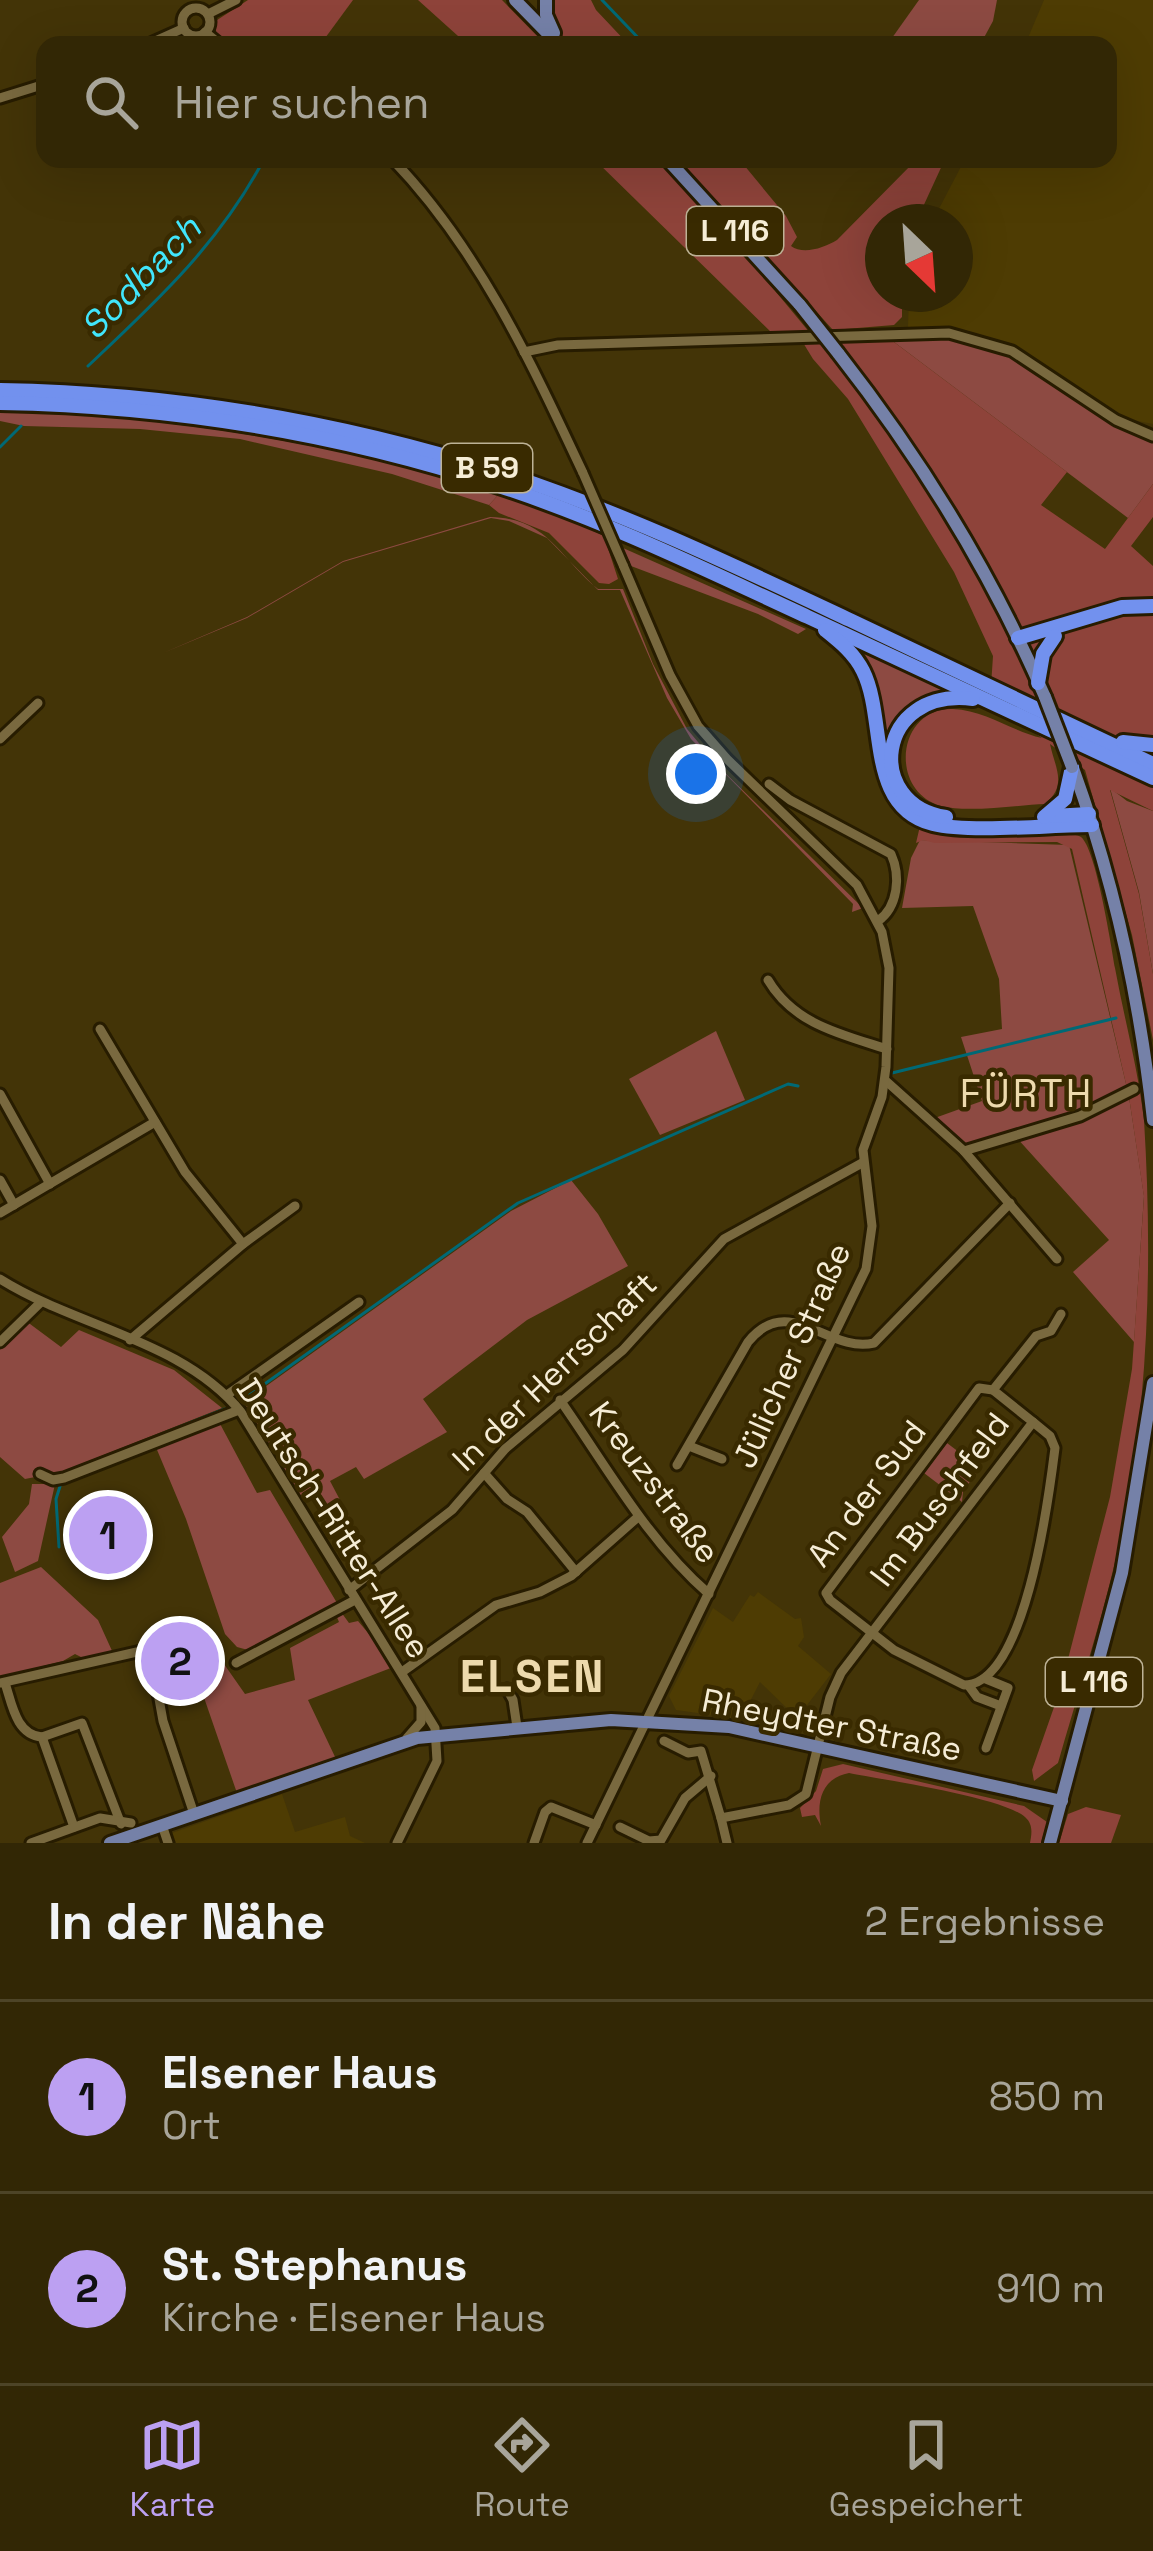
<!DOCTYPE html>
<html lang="de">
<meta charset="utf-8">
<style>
:root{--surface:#322705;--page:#3d3313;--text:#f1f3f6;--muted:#a8a59a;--line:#4d4427;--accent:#bca0f2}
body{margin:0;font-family:"Space Grotesk",sans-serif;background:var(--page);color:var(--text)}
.compass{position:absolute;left:865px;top:204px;width:108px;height:108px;border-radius:50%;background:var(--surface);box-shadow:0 12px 48px #0002;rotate:155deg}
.you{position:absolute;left:696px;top:774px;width:42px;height:42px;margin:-30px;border:9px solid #fff;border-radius:50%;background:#1a73e8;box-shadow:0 0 0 18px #1a73e833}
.badge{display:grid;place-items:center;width:78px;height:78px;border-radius:50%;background:var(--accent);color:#111;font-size:39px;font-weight:700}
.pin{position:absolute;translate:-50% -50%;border:6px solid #fff;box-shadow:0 3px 12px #0006}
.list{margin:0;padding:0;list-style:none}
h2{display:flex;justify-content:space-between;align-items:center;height:156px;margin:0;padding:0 48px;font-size:51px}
h2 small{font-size:39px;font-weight:400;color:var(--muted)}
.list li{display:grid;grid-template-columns:78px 1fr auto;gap:36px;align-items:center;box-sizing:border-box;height:192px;padding:0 48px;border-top:3px solid var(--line)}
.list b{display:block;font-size:45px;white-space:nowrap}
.list p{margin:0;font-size:39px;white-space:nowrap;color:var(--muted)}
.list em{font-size:39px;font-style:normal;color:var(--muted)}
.icon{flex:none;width:66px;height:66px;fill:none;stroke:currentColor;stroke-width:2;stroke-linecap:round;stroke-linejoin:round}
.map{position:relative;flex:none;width:1153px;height:1843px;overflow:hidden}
.search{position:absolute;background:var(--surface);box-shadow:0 12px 48px #0002;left:36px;right:36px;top:36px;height:132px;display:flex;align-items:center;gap:30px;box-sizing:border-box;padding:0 42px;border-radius:24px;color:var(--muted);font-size:45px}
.sheet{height:540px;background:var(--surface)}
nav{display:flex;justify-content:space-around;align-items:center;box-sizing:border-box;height:168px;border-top:3px solid var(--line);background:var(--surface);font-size:33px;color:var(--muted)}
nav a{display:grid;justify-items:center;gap:6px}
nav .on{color:var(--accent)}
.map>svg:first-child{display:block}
.built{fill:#4e3c03}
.green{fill:#8d4a42}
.forest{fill:#8e433a}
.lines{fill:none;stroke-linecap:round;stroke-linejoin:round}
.stream{stroke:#006975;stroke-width:3}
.minor-casing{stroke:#271c00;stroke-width:15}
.major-casing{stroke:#271c00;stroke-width:18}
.highway-casing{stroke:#271c00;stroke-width:20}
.minor{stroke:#79693f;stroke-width:9}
.major{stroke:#7581a8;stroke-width:12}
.highway{stroke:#7291ee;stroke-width:14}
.minor-bridge-casing{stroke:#271c00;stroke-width:15;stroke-linecap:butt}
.major-bridge-casing{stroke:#271c00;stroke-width:18;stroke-linecap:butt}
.minor-bridge{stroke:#79693f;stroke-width:9}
.major-bridge{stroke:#7581a8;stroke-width:12}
.labels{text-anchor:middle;stroke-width:9;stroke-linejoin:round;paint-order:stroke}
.shield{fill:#392a00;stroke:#bdb296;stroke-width:3}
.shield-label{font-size:30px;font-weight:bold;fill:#f6edd6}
.street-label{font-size:33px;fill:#f6edd6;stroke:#392a00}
.water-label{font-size:36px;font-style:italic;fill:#41e6fc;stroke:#392a00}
.quarter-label{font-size:39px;letter-spacing:3px;fill:#eddaad;stroke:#392a00}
.district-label{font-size:45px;font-weight:bold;letter-spacing:3px;fill:#eddaad;stroke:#392a00}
</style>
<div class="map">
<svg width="1153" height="1843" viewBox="0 0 1153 1843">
<rect width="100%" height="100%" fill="#433407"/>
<g class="built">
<path d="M 1044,0 L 1153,0 L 1153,424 L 1122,418 L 1039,361 L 980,335 L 908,327 L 909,294 L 955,294 L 955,222 L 932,222 L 965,159 L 1108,159 L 1108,45 L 1025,45 Z"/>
<path d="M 758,1592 L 795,1619 L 801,1618 L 804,1637 L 798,1646 L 831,1674 L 797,1718 L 760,1682 L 741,1719 L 676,1710 L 669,1696 L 713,1608 L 733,1622 L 750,1595 L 754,1597 Z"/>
<path d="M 282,1794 L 295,1832 L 345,1817 L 350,1836 L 365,1843 L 176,1843 L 172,1833 Z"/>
</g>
<g class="green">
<path d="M 919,0 L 997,0 L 993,21 L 980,45 L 887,45 Z"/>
<path d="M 886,336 C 939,337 985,340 1032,367 C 1074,391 1106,424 1153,439 L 1153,484 L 1128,518 Z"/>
<path d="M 0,411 C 171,416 335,443 499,494 L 489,505 L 392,474 L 240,439 L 140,429 L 24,426 L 0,421 Z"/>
<path d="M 490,517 C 549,518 560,559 598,589 L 623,589 L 653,664 L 687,729 L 720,768 L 863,908 L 852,912 L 853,904 L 691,739 L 667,698 L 620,590 L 598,590 L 547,538 L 509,521 L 491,518 L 343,562 L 247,618 L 163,653 L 247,617 L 343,561 Z"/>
<path d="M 623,548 L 806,629 L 798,634 L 758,614 L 631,566 Z"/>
<path d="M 857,650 L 947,691 C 915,699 902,714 887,743 C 882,707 878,679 857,650 Z"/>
<path d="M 1110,788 L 1127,801 L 1153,811 L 1153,974 L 1139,892 Z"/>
<path d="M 920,840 L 1069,845 L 1127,1088 L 1073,1116 L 964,1147 L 932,1119 L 982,1101 L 961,1037 L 1002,1029 L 999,979 L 973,906 L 902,908 L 911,858 Z"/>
<path d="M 716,1031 L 745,1100 L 660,1135 L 629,1079 Z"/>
<path d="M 1129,1097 L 1144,1196 L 1134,1342 L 1073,1272 L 1109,1240 L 1016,1137 L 1081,1120 Z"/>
<path d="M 571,1180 L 598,1214 L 628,1266 L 527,1320 L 423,1399 L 447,1432 L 364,1479 L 356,1467 L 330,1481 L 349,1517 L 337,1523 L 320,1493 L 304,1502 L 244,1402 L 511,1211 Z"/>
<path d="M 26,1321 L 61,1347 L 79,1330 L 174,1370 L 222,1408 L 61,1472 L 25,1479 L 0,1457 L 0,1346 Z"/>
<path d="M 218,1420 L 257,1493 L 270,1490 L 337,1603 L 248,1650 L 237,1647 L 225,1634 L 186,1519 L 155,1445 Z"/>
<path d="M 947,1443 L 980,1468 L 963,1491 L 962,1502 L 924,1473 Z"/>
<path d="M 32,1484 L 55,1484 L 38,1561 L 15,1572 L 2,1537 L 29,1504 Z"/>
<path d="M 41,1567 L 98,1620 L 113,1653 L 85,1659 L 75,1654 L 63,1661 L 0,1677 L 0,1583 Z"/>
<path d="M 341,1612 L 349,1623 L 358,1621 L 396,1666 L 308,1700 L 337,1761 L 238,1796 L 200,1686 L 207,1668 L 224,1664 L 245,1694 L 295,1680 L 290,1648 L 339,1622 L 336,1615 Z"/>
</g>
<g class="forest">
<path d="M 248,0 L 353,0 L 320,45 L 231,45 L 217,35 L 214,22 Z"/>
<path d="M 418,0 L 502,0 L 546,45 L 468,45 Z"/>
<path d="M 548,0 L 591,0 L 596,10 L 629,45 L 570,45 L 556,29 Z"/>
<path d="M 594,159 L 656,159 L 738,246 L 810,333 L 792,334 L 886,336 L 1067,472 L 1041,505 L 1105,549 L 1153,484 L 1153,517 L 1131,546 L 1153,566 L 1153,811 L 1110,790 L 1139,894 L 1153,974 L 1153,1040 L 1132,935 L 1085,770 L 1050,744 C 1055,768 1068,785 1045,804 C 1017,805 968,813 941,806 C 888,791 897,707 953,709 C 985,710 1013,732 1042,738 L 990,701 L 993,656 L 954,572 L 848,399 L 813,359 L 802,341 L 775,336 Z"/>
<path d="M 678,159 L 739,159 L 786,216 L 797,237 L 791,246 C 803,255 824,248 837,240 L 917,159 L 945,159 L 916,222 L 883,222 L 883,294 L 902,294 L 902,317 L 894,325 L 833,330 Z"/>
<path d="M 499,494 L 562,516 L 604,536 L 618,579 L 609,584 L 599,583 L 549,533 L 499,513 L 489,505 Z"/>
<path d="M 920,826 C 951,834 1068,827 1081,837 C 1096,849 1111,944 1115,968 C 1124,1018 1138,1068 1144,1120 C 1153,1265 1149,1420 1115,1562 C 1099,1630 1077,1696 1058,1763 L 1034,1781 L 1032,1770 L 1060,1690 L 1110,1497 L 1132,1369 L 1144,1197 L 1129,1097 L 1072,849 L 1057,842 L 935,843 L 923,840 L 916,843 Z"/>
<path d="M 843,1764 L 1024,1806 L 1047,1822 L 1041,1843 L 1030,1843 C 1032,1833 1033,1824 1025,1817 C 1002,1797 884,1780 849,1773 C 822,1778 816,1801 821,1826 L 815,1815 L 802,1817 L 800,1808 L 816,1791 L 823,1769 Z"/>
<path d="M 1086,1807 L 1121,1815 L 1111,1843 L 1059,1843 L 1068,1814 Z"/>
</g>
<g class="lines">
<g class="stream">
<path d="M 602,0 L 645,45"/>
<path d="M 88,366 C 156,302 220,243 264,159"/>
<path d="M 0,447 L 21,426"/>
<path d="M 892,1073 L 1116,1018"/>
<path d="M 245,1398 L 518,1203 L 788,1084 L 798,1086"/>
<path d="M 62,1474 L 225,1409"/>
<path d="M 59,1547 L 56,1499 L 61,1483"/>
</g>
<defs>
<g id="minor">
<circle cx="196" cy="22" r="14"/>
<path d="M 208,14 L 236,0"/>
<path d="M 205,32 L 221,45"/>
<path d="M 146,45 L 184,28"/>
<path d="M 0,98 L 45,84"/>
<path d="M 392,159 C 478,248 531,362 583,473"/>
<path d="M 524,352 L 558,345 L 949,333 L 1012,351 L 1116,420 L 1153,436"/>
<path d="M 0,739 L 38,703"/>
<path d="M 769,784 L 790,800 L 891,854 C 901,876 898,907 878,921"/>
<path d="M 768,980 C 794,1024 840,1034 887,1049"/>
<path d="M 100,1029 L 185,1172 L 243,1244"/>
<path d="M 886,1081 L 964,1151 L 1080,1116 L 1134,1089"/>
<path d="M 0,1094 L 50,1184"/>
<path d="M 964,1151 L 1057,1259"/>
<path d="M 0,1180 L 14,1205"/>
<path d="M 0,1213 L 155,1122"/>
<path d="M 0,1279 C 78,1328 182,1340 241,1412 L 435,1728 L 437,1761 L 397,1843"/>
<path d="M 130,1340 L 243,1244 L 295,1206"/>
<path d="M 0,1342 L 40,1303"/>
<path d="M 993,1390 L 979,1388 L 826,1593 L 830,1600 L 894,1650 L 964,1685 C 1026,1685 1049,1496 1055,1448 L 1050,1436 L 1033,1422"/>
<path d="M 227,1395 L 359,1302"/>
<path d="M 560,1400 C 607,1467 647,1540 709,1594"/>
<path d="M 689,1446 L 722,1459"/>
<path d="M 677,1465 L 748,1342 C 789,1291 828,1354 874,1343 L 1010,1203"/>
<path d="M 484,1473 L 507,1499 L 527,1512 L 576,1572"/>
<path d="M 40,1474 L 53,1480 L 64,1478 L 239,1410"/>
<path d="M 349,1590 L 452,1510 L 505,1449 L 623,1350 L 724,1239 L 862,1163"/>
<path d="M 236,1663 L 355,1600"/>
<path d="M 402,1672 L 496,1605 L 540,1592 L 571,1576 L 638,1517"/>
<path d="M 986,1679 L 1008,1688 L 986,1748"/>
<path d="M 0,1683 L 150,1649 L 163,1721 L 194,1814"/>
<path d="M 5,1683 C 12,1704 16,1735 42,1737 L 74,1827"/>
<path d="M 969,1686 L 977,1697 L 1001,1706"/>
<path d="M 507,1689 L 513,1700 L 517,1727"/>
<path d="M 42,1737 L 82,1723 L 121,1824"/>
<path d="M 407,1738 L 421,1722 L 421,1706"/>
<path d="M 664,1741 L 688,1753 L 701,1751 L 721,1818 L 789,1805 L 806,1794 L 830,1697 L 841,1673 L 1033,1422 L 993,1390 L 1036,1336 L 1051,1331 L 1061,1314"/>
<path d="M 721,1818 L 727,1843"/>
<path d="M 162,1825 L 168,1843"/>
<path d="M 620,1827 L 649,1841 L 661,1840 L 685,1798 L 711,1776"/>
<path d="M 31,1843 L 100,1818 L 131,1823"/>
<path d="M 534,1843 L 545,1812 L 551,1807 L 596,1825"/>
<path d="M 587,1843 L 866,1269 L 872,1226 L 863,1150 L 882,1097 L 886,1067 L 889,968 L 882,932 L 857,885 L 727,759 L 698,726 L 670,675 L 623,565"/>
</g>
<g id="major">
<path d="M 515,0 L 559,45"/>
<path d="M 546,0 L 546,15 L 554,33"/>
<path d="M 667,159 L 800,305"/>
<path d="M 838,353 C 921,459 992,574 1045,697"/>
<path d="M 1073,768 C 1114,881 1140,1001 1153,1120"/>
<path d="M 110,1843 L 417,1738 L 611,1720 L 729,1727 L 1062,1801"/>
<path d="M 1050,1843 L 1122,1573 L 1153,1383"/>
</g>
<g id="highway">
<path d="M 0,390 C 170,393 338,421 499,472 C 620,511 735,566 850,620 C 951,668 1052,716 1153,764"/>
<path d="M 0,403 C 169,406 338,433 499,486 C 606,521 706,570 808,617 C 923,670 1038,724 1153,778"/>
<path d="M 825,630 C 840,642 854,653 863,671 C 887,719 865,807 933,824 C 969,833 1051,825 1092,825"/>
<path d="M 1018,638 L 1122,607 L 1153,606"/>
<path d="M 1038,683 L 1043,654 L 1055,636"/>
<path d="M 1123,742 L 1153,745"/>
<path d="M 1052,816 L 1089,814"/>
<path d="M 946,817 C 864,805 875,687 973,699"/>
<path d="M 1044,817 L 1065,799 L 1072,767"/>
</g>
</defs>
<use href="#minor" class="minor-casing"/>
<use href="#major" class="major-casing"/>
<use href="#highway" class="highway-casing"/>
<use href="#minor" class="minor"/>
<use href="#major" class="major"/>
<use href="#highway" class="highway"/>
<defs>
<path id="minor-bridge" d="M 583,473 L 623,565"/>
<g id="major-bridge">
<path d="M 800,305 L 838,353"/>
<path d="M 1045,697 L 1072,767"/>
</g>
</defs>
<use href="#minor-bridge" class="minor-bridge-casing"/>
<use href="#major-bridge" class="major-bridge-casing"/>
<use href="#minor-bridge" class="minor-bridge"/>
<use href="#major-bridge" class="major-bridge"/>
</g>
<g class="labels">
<g class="shield">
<rect x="687" y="207" width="96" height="48" rx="9"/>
<rect x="442" y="444" width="90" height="48" rx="9"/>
<rect x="1046" y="1658" width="96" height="48" rx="9"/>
</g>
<g class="shield-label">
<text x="735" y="241">L 116</text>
<text x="487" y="478">B 59</text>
<text x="1094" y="1692">L 116</text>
</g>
<g class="street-label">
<text transform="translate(791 1355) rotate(-66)" y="12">Jülicher Straße</text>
<text transform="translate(554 1371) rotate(-44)" y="12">In der Herrschaft</text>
<text transform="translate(655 1482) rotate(53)" y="12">Kreuzstraße</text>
<text transform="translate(866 1493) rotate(-53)" y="12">An der Sud</text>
<text transform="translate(939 1499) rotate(-53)" y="12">Im Buschfeld</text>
<text transform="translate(334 1518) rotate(57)" y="12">Deutsch-Ritter-Allee</text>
<text transform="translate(832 1724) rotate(11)" y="12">Rheydter Straße</text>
</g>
<g class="water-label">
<text transform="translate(140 277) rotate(-46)" y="13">Sodbach</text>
</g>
<g class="quarter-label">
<text x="1027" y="1107">FÜRTH</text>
</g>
<g class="district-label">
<text x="533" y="1692">ELSEN</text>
</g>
</g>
</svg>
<svg class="compass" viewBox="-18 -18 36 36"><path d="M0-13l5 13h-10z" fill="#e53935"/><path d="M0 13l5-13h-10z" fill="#a8a59a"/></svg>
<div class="you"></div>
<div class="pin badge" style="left:108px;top:1535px">1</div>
<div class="pin badge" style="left:180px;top:1661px">2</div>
<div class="search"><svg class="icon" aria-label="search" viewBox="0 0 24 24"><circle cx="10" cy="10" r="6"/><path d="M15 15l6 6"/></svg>Hier suchen</div>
</div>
<section class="sheet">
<h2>In der Nähe<small>2 Ergebnisse</small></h2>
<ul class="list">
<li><span class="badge">1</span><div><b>Elsener Haus</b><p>Ort</p></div><em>850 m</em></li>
<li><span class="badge">2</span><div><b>St. Stephanus</b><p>Kirche · Elsener Haus</p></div><em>910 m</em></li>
</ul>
</section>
<nav>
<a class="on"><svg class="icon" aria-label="map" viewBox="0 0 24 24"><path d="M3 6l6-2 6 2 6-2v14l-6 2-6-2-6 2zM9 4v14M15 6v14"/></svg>Karte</a>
<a><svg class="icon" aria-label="directions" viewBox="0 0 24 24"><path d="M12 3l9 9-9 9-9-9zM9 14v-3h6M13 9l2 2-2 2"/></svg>Route</a>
<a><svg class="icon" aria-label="saved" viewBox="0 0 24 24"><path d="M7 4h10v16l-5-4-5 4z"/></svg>Gespeichert</a>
</nav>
